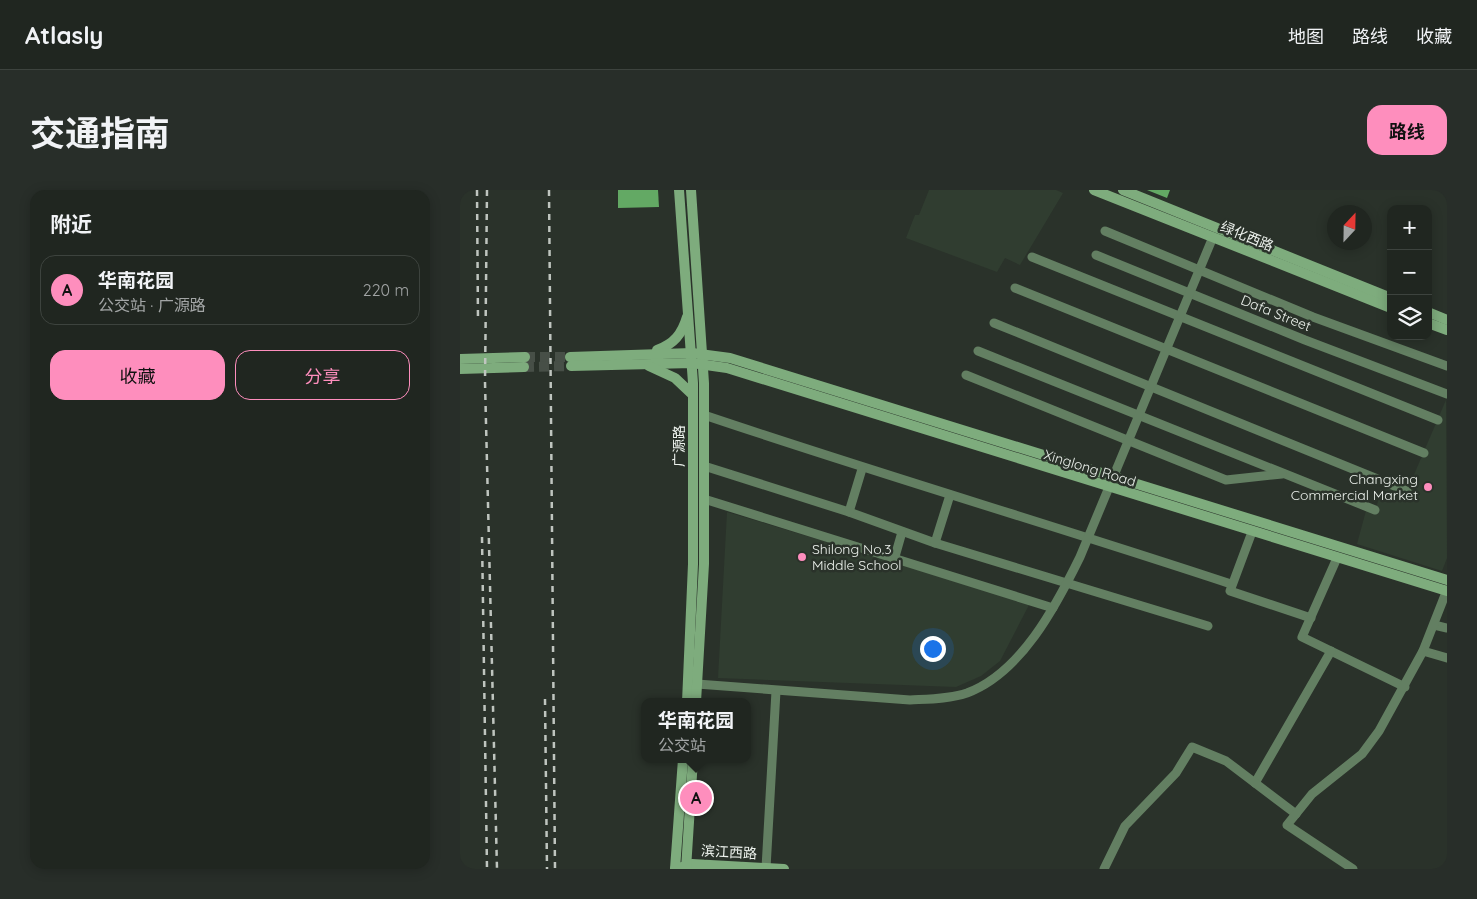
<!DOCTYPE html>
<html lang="zh">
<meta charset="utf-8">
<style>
:root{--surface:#202620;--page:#282e29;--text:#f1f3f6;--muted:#a2a5a5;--line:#3d433e;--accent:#fe8ebd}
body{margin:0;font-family:Quicksand,"Noto Sans SC",sans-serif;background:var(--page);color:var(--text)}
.controls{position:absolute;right:15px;top:15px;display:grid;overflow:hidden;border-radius:10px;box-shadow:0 2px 12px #0003}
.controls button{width:45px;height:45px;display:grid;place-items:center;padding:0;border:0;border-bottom:1px solid var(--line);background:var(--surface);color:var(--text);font:25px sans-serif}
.compass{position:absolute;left:867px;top:15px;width:45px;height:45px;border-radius:50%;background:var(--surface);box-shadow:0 2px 12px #0003;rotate:22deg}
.you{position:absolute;left:472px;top:458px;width:18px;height:18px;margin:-12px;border:4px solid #fff;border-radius:50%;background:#1a73e8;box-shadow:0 0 0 8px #1a73e833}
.badge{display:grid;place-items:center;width:32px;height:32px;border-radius:50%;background:var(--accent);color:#111;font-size:16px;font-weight:700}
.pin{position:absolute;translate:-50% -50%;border:2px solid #fff;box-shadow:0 1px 5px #0006}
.popup{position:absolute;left:181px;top:508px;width:110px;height:65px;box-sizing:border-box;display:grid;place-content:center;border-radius:10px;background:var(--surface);filter:drop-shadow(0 1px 4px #0005);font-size:16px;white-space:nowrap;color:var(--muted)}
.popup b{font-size:19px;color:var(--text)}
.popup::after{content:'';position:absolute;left:50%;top:100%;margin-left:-10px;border:10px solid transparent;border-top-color:var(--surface)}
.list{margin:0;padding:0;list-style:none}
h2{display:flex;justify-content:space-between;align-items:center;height:65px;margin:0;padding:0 20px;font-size:21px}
h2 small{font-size:16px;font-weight:400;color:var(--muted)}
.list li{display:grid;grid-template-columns:32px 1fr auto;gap:15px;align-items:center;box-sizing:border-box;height:70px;margin:0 10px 10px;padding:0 10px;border:1px solid var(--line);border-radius:15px}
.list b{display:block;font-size:19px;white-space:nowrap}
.list p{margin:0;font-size:16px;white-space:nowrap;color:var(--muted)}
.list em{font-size:16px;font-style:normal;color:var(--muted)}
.actions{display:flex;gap:10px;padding:15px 20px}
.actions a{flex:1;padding:11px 0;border:1px solid var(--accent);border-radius:15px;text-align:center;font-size:18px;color:var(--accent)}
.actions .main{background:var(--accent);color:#111}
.icon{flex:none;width:28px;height:28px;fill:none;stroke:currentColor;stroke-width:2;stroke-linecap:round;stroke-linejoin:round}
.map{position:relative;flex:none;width:987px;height:679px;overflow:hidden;border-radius:15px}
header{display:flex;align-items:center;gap:30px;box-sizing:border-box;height:70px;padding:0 25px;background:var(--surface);border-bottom:1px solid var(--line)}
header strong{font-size:24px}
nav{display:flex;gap:28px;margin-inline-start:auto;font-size:18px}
.intro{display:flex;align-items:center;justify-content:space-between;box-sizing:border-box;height:120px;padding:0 30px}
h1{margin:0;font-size:35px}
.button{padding:12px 22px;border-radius:15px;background:var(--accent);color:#111;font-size:18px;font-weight:700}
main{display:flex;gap:30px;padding:0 30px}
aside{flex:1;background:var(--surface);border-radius:15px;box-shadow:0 2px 12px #0003}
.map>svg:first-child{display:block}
.built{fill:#303d30}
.building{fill:#63a964}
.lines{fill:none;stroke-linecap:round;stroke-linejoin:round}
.secondary-tunnel{stroke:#474f47;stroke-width:10;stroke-dasharray:10 5;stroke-linecap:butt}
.street{stroke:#637f62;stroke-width:9}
.secondary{stroke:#7eac7d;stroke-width:10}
.rail{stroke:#bfc5bf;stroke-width:2.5;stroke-dasharray:6 6;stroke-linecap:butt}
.poi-dot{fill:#fe8ebd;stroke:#2a322a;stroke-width:2}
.labels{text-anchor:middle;stroke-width:5;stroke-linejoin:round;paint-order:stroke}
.street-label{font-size:14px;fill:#ecf1ec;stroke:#2a322a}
.poi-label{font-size:14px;fill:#ecf1ec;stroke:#2a322a;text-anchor:end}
</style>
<header>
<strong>Atlasly</strong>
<nav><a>地图</a><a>路线</a><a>收藏</a></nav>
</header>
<div class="intro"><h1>交通指南</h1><a class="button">路线</a></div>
<main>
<aside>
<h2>附近<small></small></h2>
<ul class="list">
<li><span class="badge">A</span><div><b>华南花园</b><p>公交站 · 广源路</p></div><em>220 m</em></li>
</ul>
<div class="actions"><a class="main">收藏</a><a>分享</a></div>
</aside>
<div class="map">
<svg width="987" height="679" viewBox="0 0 987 679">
<rect width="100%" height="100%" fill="#2a322a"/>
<g class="built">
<path d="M 469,0 L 596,0 L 603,3 L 560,75 L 545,68 L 537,82 L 446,48 L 455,25 L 459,25 Z"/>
<path d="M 986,210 L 987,368 L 982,381 L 897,354 L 907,317 L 915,320 L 925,292 L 947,301 Z"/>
<path d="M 267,322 L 570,413 L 540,471 L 521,486 L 496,497 L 258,488 Z"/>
</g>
<g class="building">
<path d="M 158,0 L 198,0 L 199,17 L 158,18 Z"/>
<path d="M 687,0 L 710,0 L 707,8 Z"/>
</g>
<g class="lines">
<g class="secondary-tunnel">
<path d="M 65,167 L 110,167"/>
<path d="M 64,177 L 111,176"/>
</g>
<g class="street">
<path d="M 645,41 L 853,127 L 987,176"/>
<path d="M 636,65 L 845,150 L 987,204"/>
<path d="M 572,67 L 978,230"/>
<path d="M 555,98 L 964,263"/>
<path d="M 534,133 L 947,301"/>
<path d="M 518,161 L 915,320"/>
<path d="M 506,185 L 766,290 L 822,284"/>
<path d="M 244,225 C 419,284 596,336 771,394"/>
<path d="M 244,276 L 389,322 L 475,353 L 748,436"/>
<path d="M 244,309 L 593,418"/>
<path d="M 389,322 L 402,279"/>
<path d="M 792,342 L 770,401 L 851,428"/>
<path d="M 475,353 L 490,305"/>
<path d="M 877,368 L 842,447 L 945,497"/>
<path d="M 434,370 L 442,342"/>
<path d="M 974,435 L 987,438"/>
<path d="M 963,461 L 987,468"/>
<path d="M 237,494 L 450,510 C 468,509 489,509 507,503 C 561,483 596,416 620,367 L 753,47"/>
<path d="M 795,593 L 871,461"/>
<path d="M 306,678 L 316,501"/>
<path d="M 644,679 L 665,636 L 716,583 L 732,557 L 766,571 L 836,624"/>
<path d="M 893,679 L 827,635 L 852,604 L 902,564 L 919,541 L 963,461 L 987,400"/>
</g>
<g class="secondary">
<path d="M 219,0 L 233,193 L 233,374 L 227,512"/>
<path d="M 231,0 L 244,193 L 244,374 L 236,512"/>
<path d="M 634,0 L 931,118"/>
<path d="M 663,0 L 931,108"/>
<path d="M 968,122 L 987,130"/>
<path d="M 968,133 L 987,140"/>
<path d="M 197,160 C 214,154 222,144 227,127"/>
<path d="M 110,167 L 232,163 L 270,168 L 987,390"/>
<path d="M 0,169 L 65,167"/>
<path d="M 111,176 L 232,173 L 267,178 L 987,401"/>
<path d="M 189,176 L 215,188 L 233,205"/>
<path d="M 0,179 L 64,177"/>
<path d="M 215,679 L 232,674 L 324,679"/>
<path d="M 215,679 L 223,569"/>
<path d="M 226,679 L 233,569"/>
</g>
<g class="rail">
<path d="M 17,0 L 18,132"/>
<path d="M 27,0 L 25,192 L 37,679"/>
<path d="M 89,0 L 95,679"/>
<path d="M 22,347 L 27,679"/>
<path d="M 85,509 L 87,679"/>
</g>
</g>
<g class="poi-dot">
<circle cx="968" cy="297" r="5"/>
<circle cx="342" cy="367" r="5"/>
</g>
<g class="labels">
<g class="street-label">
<text transform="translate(787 46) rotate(22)" y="5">绿化西路</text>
<text transform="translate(816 123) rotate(22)" y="5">Dafa Street</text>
<text transform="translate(219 256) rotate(-90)" y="5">广源路</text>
<text transform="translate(630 278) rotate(17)" y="5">Xinglong Road</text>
<text transform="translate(269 662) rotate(3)" y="5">滨江西路</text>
</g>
<g class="poi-label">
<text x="958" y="294">Changxing<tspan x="958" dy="16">Commercial Market</tspan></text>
<text x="352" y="364" text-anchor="start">Shilong No.3<tspan x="352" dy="16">Middle School</tspan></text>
</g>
</g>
</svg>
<div class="controls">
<button>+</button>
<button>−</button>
<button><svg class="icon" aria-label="layers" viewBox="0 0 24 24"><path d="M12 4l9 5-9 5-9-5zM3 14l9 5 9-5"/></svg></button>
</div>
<svg class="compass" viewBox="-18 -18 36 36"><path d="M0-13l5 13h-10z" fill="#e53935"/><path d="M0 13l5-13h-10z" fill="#a2a5a5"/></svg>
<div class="you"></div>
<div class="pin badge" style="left:236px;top:608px">A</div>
<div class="popup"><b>华南花园</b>公交站</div>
</div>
</main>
